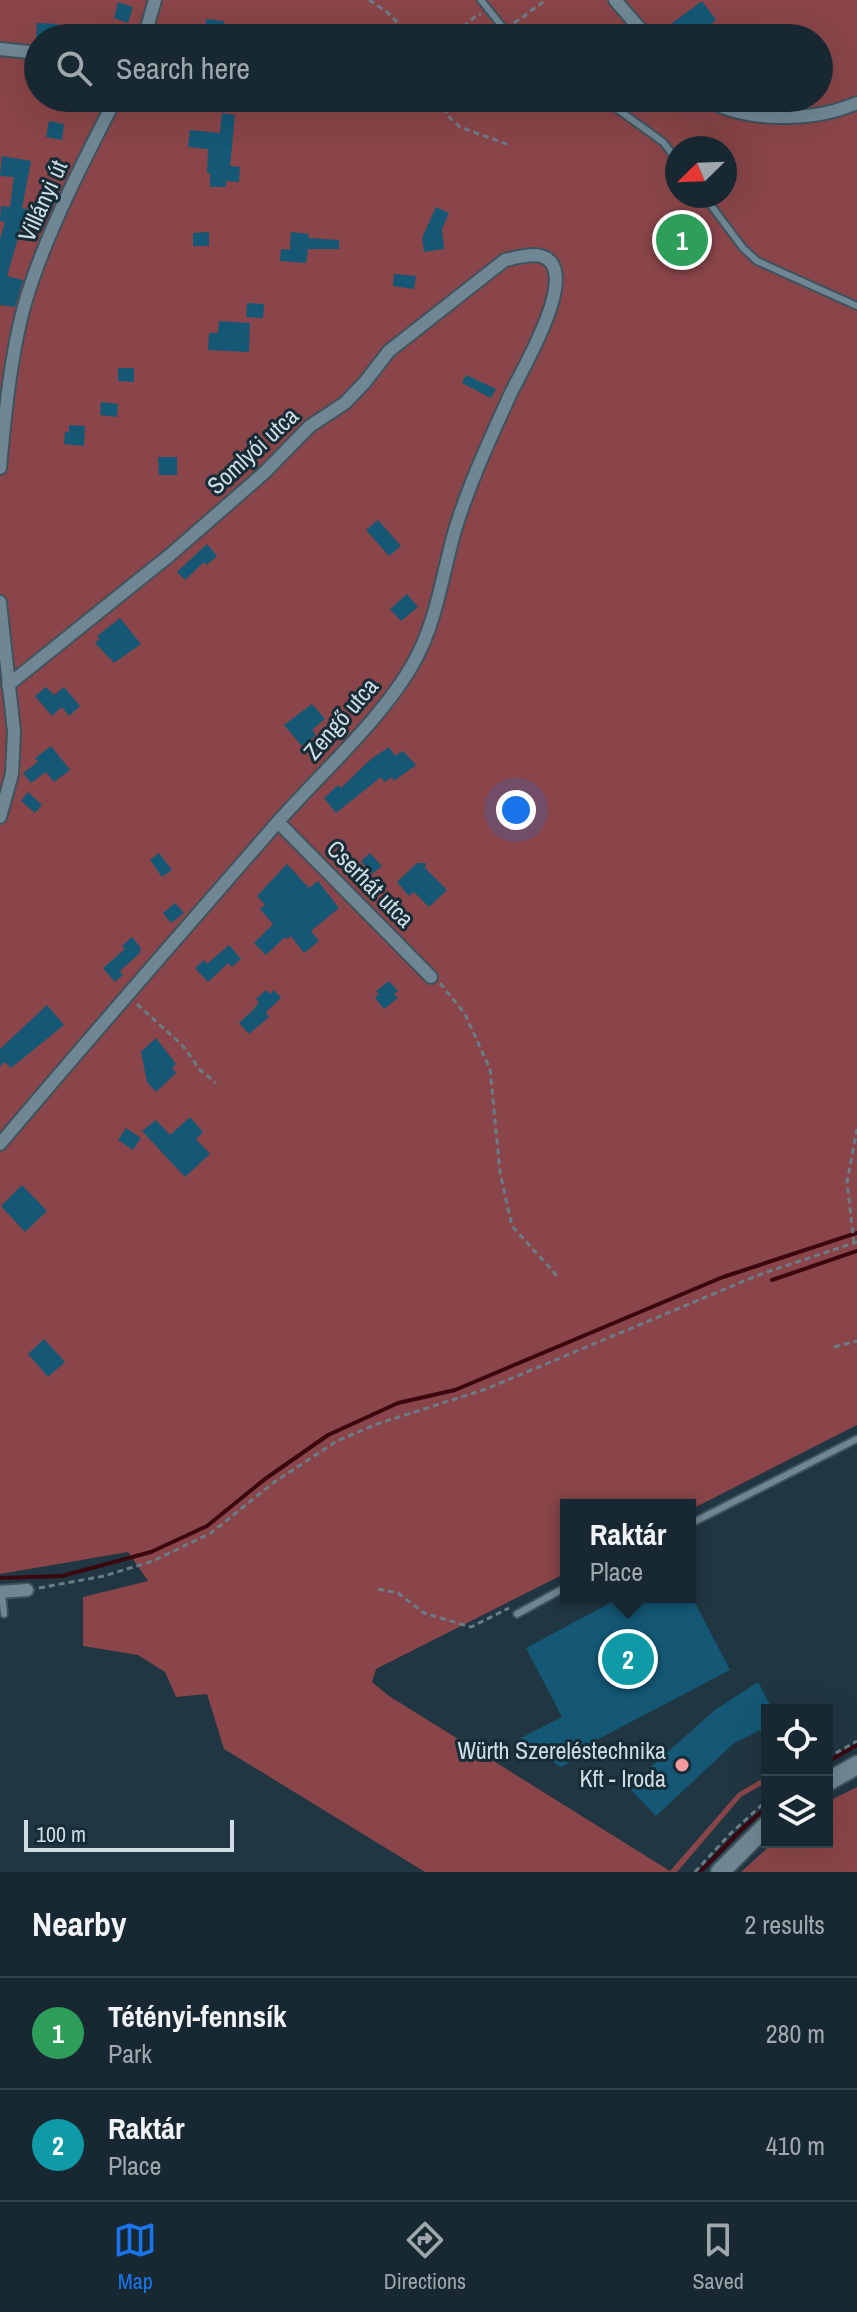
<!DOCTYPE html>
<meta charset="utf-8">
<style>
:root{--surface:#182832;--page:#21303a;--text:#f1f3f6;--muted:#9fa6ac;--line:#36444d;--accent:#1a73e8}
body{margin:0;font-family:"Archivo Narrow",sans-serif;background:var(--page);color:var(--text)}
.controls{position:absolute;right:24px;bottom:24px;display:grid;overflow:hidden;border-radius:0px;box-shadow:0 8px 32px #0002}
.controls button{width:72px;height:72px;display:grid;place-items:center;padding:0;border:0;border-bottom:2px solid var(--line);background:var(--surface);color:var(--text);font:40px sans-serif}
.compass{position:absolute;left:665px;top:136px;width:72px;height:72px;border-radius:50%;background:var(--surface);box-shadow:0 8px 32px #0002;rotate:247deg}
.scale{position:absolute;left:24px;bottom:20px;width:210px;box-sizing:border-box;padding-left:8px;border:4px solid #cfdce3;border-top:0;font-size:22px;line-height:28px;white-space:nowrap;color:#cfdce3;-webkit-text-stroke:6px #162c37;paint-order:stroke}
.you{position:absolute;left:516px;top:810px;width:28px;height:28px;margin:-20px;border:6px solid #fff;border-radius:50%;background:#1a73e8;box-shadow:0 0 0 12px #1a73e833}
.badge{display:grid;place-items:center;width:52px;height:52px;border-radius:50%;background:var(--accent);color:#fff;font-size:26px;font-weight:700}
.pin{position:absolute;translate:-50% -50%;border:4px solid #fff;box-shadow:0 2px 8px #0006}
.popup{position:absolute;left:560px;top:1499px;width:136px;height:104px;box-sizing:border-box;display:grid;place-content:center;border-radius:0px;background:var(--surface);filter:drop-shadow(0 2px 6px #0005);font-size:26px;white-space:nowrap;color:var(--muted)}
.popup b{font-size:30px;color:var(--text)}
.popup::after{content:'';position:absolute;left:50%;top:100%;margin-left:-16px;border:16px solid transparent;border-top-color:var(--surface)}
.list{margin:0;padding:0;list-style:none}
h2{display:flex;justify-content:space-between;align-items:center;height:104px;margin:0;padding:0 32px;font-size:34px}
h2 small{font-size:26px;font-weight:400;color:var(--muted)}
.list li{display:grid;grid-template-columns:52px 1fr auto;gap:24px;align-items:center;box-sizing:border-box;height:112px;padding:0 32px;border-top:2px solid var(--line)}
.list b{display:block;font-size:30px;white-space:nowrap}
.list p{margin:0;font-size:26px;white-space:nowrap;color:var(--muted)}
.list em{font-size:26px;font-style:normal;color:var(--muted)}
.icon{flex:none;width:44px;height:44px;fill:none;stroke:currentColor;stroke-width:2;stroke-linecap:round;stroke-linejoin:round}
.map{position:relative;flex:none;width:857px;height:1872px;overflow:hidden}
.search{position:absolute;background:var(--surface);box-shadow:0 8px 32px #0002;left:24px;right:24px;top:24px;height:88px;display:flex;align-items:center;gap:20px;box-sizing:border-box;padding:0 28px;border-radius:44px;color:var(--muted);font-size:30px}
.sheet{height:328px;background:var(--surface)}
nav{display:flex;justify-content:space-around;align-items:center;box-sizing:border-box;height:112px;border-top:2px solid var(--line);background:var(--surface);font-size:22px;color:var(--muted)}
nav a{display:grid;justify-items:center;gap:4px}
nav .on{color:var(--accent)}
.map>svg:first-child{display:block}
.green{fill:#894549;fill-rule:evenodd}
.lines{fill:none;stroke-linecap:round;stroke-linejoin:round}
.stream{stroke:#3b070f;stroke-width:4}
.building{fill:#145875}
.lane-casing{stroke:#40525c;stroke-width:10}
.street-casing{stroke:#40525c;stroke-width:16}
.secondary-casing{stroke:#40525c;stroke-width:22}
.path{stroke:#6a7c86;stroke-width:3;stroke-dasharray:6 4;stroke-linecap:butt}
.lane{stroke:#6f8794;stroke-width:6}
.street{stroke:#6f8794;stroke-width:12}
.secondary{stroke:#6f8794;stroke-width:18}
.poi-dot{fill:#f59b9e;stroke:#162c37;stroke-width:3}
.labels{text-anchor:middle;stroke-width:6;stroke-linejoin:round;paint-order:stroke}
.street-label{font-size:24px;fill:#cfdce3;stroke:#162c37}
.poi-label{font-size:24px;fill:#cfdce3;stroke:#162c37;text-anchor:end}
</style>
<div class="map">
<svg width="857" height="1872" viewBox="0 0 857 1872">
<rect width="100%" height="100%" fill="#203642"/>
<g class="green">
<path d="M 0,0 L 857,0 L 857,1425 L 690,1510 L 690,1505 L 566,1505 L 566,1573 L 376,1669 L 372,1682 L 389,1696 L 670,1871 L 738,1793 L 767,1776 L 767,1782 L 741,1797 L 677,1872 L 425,1872 L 224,1749 L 207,1694 L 176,1697 L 165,1672 L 138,1655 L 83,1646 L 83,1597 L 148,1581 L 128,1552 L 0,1574 ZM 38,38 L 819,38 L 819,98 L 38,98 ZM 677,148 L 725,148 L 725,196 L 677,196 Z"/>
<path d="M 857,1787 L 857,1872 L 741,1872 L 774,1842 L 827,1842 L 827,1802 Z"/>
</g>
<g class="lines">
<g class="stream">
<path d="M 772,1280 L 857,1251"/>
<path d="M 0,1578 L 62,1576 L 151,1552 L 207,1526 L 265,1479 L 328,1435 L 398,1403 L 455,1390 L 723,1277 L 857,1233"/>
<path d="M 827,1762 L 857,1745"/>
<path d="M 700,1872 L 743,1828 L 767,1807"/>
</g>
</g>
<g class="building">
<path d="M 702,1 L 716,20 L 693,38 L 676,38 L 667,27 Z"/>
<path d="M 118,2 L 133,7 L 128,23 L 114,18 Z"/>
<path d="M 206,19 L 224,21 L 223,37 L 205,35 Z"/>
<path d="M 37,23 L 58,24 L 57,38 L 36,38 Z"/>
<path d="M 222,113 L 235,115 L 230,166 L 240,167 L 239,182 L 226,181 L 226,187 L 210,187 L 210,173 L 207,173 L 208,149 L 188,147 L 190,130 L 220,133 Z"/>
<path d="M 49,121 L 64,124 L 62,140 L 46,137 Z"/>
<path d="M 2,156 L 31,161 L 22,208 L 28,209 L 26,224 L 22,224 L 7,276 L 23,280 L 15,307 L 0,305 L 0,239 L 5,222 L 0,221 L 1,206 L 10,207 L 14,177 L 0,176 Z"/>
<path d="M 436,207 L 449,213 L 442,229 L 444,249 L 424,252 L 422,238 Z"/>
<path d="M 209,232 L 209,246 L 193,246 L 193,233 Z"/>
<path d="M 291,232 L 309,234 L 308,238 L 339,240 L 339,249 L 308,249 L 306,263 L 280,261 L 281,249 L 290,250 Z"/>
<path d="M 394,274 L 416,276 L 414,289 L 393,286 Z"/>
<path d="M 247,303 L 264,304 L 263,318 L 246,317 Z"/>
<path d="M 219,321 L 250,323 L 249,352 L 208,350 L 209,333 L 218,333 Z"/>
<path d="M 118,368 L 134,368 L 134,382 L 118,381 Z"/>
<path d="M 466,375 L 496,389 L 491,398 L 462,383 Z"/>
<path d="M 101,402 L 118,404 L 117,417 L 100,415 Z"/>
<path d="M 69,425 L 85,426 L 84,446 L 64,444 L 65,432 L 69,432 Z"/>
<path d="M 158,457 L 177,457 L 177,475 L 159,475 Z"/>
<path d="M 378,520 L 401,546 L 389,556 L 366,530 Z"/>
<path d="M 207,544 L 217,556 L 207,565 L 204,562 L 185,580 L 177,572 Z"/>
<path d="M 407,594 L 418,607 L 401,621 L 390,609 Z"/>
<path d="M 120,618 L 141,644 L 114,663 L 95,643 L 100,639 L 97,636 Z"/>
<path d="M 46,687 L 54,695 L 64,687 L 80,706 L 69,716 L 62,707 L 52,716 L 35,696 Z"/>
<path d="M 312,704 L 325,719 L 312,730 L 316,735 L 302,746 L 284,725 Z"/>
<path d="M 51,746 L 70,770 L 54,782 L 46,772 L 31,783 L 23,773 L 38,762 L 35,758 Z"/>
<path d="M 389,747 L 395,756 L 403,751 L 416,765 L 394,781 L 392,777 L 384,782 L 381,777 L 336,813 L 324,798 L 338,785 L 341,788 L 371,759 Z"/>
<path d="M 28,792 L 42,805 L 35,813 L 21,801 Z"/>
<path d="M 159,853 L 172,870 L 162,877 L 150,860 Z"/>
<path d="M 370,853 L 382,866 L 372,874 L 361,861 Z"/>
<path d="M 417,863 L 426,863 L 425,868 L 447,890 L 429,907 L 414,892 L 409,896 L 397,882 Z"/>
<path d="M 287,864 L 309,888 L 318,881 L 339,908 L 311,931 L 319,941 L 304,953 L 291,936 L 287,939 L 285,937 L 266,955 L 254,943 L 273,924 L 260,909 L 265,905 L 257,896 Z"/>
<path d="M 175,903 L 184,913 L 171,923 L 163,913 Z"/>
<path d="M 132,937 L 141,948 L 139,950 L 141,952 L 120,971 L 123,975 L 115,982 L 103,968 L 125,949 L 122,946 Z"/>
<path d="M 229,945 L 241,959 L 232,967 L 228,963 L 208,982 L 195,968 L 204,960 L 207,964 Z"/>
<path d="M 389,981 L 398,991 L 394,994 L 398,998 L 384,1009 L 375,998 L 379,994 L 376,991 Z"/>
<path d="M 266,990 L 270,994 L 274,990 L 281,998 L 266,1012 L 269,1017 L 249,1034 L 239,1023 L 254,1009 L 259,1002 L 256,999 Z"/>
<path d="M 47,1005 L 64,1025 L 11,1068 L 5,1062 L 0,1066 L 0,1049 Z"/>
<path d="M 156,1038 L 176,1064 L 172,1068 L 176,1073 L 156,1092 L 147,1082 L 141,1052 Z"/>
<path d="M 190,1117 L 203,1132 L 196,1139 L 210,1154 L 185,1177 L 142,1131 L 156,1120 L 170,1135 Z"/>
<path d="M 126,1128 L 141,1138 L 133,1150 L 118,1140 Z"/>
<path d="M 22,1185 L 47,1211 L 25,1232 L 1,1206 Z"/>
<path d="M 44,1339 L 65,1362 L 48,1377 L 28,1354 Z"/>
<path d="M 621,1597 L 692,1597 L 730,1670 L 585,1746 L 589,1753 L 561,1767 L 517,1740 L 562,1717 L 526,1648 Z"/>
<path d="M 758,1682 L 773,1710 L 767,1710 L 767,1727 L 734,1743 L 656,1816 L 628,1787 L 715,1710 Z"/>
</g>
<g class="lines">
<defs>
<g id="lane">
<path d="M 481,0 L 504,29 L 517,38"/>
<path d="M 602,98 L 663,142 L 677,160"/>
<path d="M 704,196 L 743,248 L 757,261 L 857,306"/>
<path d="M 690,1524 L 857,1439"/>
<path d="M 2,1592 L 4,1614"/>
<path d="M 517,1614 L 566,1587"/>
</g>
<g id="street">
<path d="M 615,0 L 648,38"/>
<path d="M 144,38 L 155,0"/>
<path d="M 0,49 L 38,53"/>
<path d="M 703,98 C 747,123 812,122 857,103"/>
<path d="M 0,468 C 5,412 12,340 30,287 C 51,224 85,158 116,98"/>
<path d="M 0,602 L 14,732 L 12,774 L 0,817"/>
<path d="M 278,822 L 431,977"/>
<path d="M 0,1144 C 91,1036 184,930 277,823 C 320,774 383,718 414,662 C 437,621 442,575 455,530 C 469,484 490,439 510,395 C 521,371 584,268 541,256 C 529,253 516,258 505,260 L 389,351 L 365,382 L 345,403 L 310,426 L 264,473 L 170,555 L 8,685"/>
<path d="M 0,1592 L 27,1590"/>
</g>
<g id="secondary">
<path d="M 827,1782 L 857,1765"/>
<path d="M 720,1872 L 767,1825"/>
</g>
</defs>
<use href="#lane" class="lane-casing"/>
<use href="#street" class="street-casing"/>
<use href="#secondary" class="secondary-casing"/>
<g class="path">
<path d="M 369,0 L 386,11 L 413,38"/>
<path d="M 514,23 L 546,0"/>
<path d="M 447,38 C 461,34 467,19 481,14"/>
<path d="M 441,98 L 448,116 L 460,127 L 509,145"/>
<path d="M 440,983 L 465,1014 L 490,1069 L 500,1172 L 512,1226 L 558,1277"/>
<path d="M 137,1004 L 183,1046 L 200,1070 L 216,1083"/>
<path d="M 854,1243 L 847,1182 L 857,1129"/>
<path d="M 834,1347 L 857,1341"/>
<path d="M 39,1588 L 104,1576 L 153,1561 L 211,1533 L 273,1483 L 337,1441 L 377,1424 L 486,1389 L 761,1274 L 857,1242"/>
<path d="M 378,1589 L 398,1593 L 424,1613 L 471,1627 L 509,1608"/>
<path d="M 827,1758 L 857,1741"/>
<path d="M 695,1872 L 729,1835 L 767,1800"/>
</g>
<use href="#lane" class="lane"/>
<use href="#street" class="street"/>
<use href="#secondary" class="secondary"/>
</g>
<circle class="poi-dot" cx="682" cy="1765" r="8"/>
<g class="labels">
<g class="street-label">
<text transform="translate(43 201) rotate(-66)" y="8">Villányi út</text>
<text transform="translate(253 451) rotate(-43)" y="8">Somlyói utca</text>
<text transform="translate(341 719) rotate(-49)" y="8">Zengő utca</text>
<text transform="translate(370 884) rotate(45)" y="8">Cserhát utca</text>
</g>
<g class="poi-label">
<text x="666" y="1759">Würth Szereléstechnika<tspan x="666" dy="28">Kft - Iroda</tspan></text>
</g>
</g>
</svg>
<div class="controls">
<button><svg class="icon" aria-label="locate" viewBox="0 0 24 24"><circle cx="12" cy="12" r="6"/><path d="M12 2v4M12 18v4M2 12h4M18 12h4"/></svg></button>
<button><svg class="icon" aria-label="layers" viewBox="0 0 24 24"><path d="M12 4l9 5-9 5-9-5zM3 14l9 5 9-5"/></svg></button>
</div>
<svg class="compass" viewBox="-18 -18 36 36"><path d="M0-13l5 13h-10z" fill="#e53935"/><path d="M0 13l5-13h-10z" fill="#9fa6ac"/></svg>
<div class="scale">100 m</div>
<div class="you"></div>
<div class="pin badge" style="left:682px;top:240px;background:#2e9e5b">1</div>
<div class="pin badge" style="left:628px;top:1659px;background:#0f9aa8">2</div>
<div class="popup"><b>Raktár</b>Place</div>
<div class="search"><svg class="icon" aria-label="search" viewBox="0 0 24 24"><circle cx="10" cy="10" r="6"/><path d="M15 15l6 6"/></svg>Search here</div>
</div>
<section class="sheet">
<h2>Nearby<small>2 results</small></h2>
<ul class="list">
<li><span class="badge" style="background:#2e9e5b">1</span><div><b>Tétényi-fennsík</b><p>Park</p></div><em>280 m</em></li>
<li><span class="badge" style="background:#0f9aa8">2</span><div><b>Raktár</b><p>Place</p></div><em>410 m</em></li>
</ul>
</section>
<nav>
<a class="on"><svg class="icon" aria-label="map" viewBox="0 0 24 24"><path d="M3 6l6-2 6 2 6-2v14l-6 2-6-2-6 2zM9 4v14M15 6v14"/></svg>Map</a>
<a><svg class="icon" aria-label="directions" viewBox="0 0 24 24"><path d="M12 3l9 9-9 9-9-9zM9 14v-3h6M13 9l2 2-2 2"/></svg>Directions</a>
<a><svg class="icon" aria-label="saved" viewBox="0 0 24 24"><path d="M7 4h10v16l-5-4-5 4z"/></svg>Saved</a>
</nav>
